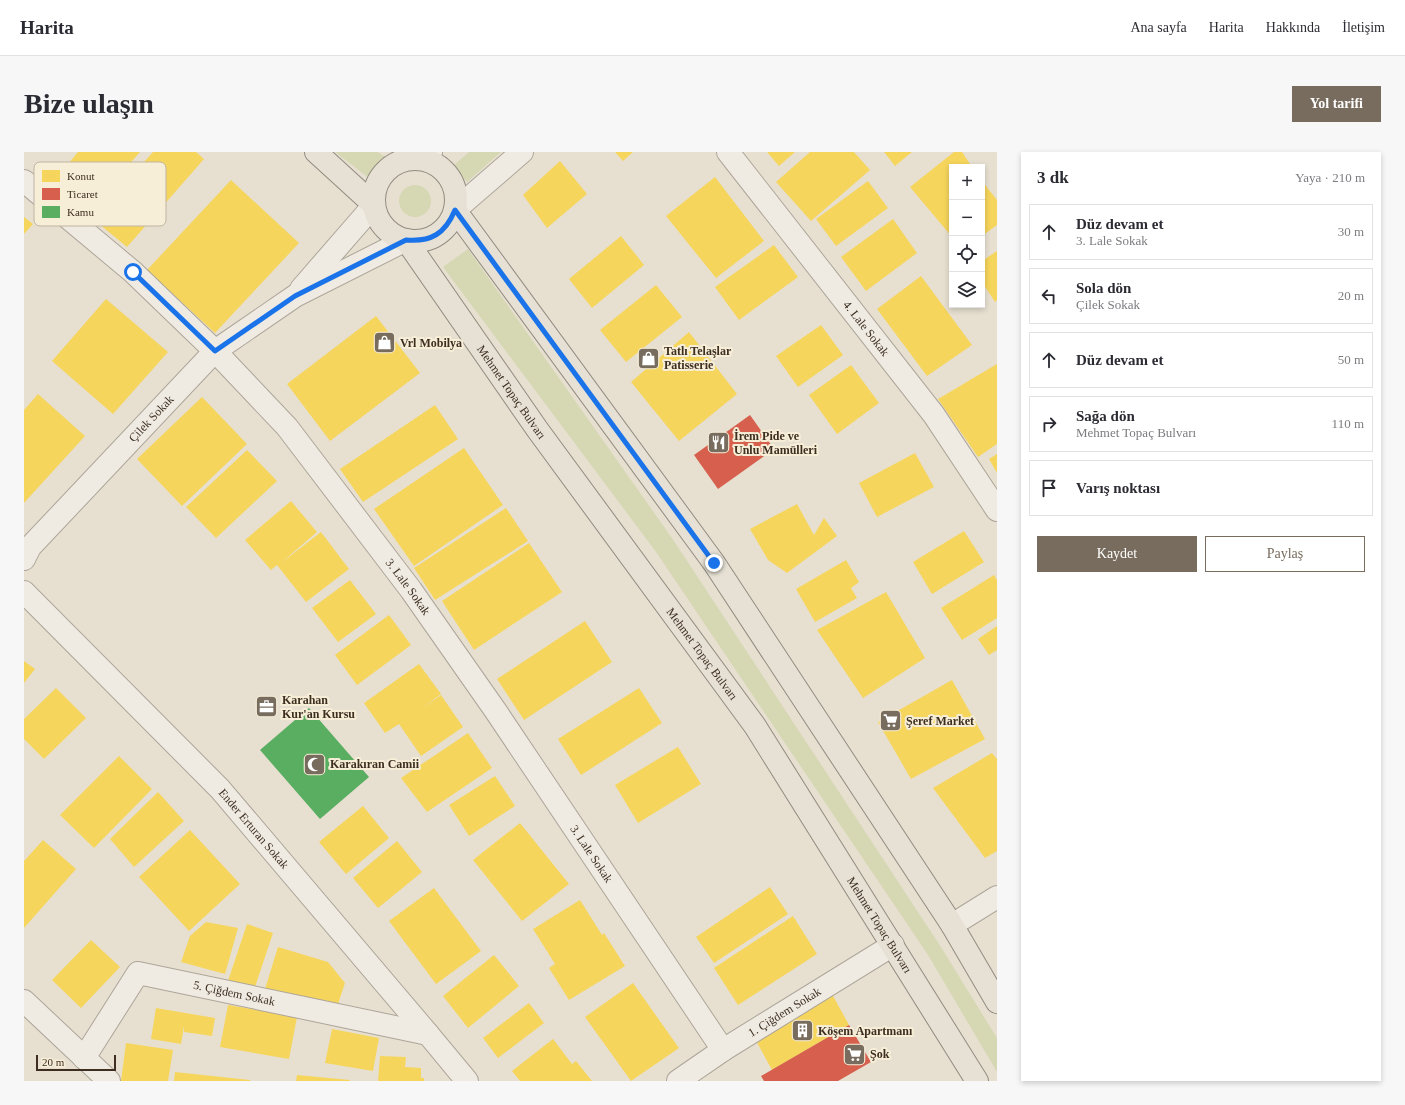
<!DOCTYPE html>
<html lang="tr">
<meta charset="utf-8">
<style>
:root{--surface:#fff;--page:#f7f7f7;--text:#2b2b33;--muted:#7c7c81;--line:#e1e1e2;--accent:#786c5e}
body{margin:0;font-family:"Times New Roman",serif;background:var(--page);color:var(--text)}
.controls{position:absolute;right:12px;top:12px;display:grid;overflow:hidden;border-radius:0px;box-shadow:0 2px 6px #0003}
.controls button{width:36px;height:36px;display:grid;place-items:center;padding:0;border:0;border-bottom:1px solid var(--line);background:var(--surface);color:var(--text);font:20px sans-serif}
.scale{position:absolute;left:12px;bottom:10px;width:80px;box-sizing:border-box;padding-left:4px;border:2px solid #3d2e20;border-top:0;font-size:11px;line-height:14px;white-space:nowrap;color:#3d2e20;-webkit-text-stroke:3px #f7eed8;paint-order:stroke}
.stop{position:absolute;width:12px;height:12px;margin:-9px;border:3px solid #1a73e8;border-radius:50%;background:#fff}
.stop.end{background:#1a73e8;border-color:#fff;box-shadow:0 1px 4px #0008}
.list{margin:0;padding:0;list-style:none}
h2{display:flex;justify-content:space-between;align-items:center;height:52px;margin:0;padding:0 16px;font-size:17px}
h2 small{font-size:13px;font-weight:400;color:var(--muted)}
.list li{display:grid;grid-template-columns:26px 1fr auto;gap:12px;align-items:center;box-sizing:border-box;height:56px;margin:0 8px 8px;padding:0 8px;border:1px solid var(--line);border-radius:0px}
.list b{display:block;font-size:15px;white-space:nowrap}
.list p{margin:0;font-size:13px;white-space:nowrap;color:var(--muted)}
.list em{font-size:13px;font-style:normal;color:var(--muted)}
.actions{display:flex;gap:8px;padding:12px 16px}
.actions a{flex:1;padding:9px 0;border:1px solid var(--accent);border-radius:0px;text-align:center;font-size:14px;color:var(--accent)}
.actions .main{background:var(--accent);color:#fff}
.icon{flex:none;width:22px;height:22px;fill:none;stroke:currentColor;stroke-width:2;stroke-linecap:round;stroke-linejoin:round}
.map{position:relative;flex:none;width:973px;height:929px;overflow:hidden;border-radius:0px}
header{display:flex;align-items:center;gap:24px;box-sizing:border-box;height:56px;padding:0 20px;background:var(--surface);border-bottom:1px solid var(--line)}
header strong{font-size:19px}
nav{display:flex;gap:22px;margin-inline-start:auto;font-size:14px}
.intro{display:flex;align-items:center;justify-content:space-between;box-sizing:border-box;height:96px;padding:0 24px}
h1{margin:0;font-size:28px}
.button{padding:10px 18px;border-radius:0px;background:var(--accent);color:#fff;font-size:14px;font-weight:700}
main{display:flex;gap:24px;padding:0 24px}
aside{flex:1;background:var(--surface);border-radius:0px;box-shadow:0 2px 6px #0003}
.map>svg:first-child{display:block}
.green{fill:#d6d7b3}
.homes{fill:#f6d55c}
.shops{fill:#d6604d}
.public{fill:#5aae61}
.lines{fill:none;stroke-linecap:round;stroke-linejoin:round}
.minor-casing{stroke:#ada599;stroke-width:24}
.major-casing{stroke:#928b80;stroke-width:24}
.minor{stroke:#efebe3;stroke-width:22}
.major{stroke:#e6e1d4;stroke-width:22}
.route{stroke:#1a73e8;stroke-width:5}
.labels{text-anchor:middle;stroke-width:4;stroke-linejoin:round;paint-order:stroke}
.street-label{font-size:12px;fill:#3d2e20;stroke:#f7eed8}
.poi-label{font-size:12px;font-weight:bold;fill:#3d2e20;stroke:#f7eed8;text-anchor:start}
.key{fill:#f7eed8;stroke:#bfb4a1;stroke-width:1}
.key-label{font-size:11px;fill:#3d2e20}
</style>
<header>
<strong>Harita</strong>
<nav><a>Ana sayfa</a><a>Harita</a><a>Hakkında</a><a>İletişim</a></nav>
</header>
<div class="intro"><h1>Bize ulaşın</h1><a class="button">Yol tarifi</a></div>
<main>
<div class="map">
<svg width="973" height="929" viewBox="0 0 973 929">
<rect width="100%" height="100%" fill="#e7e0d1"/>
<g class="green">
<path d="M 311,0 L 354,0 L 361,5 L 345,26 Z"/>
<path d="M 445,0 L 477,0 L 443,30 L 429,14 Z"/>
<circle cx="391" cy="49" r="16"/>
<path d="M 444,97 L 650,389 L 917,795 L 973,886 L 973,920 L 904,803 L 632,400 L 419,115 Z"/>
</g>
<g class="homes">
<path d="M 54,0 L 116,0 L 63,61 L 28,31 Z"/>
<path d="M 129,0 L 172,0 L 180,7 L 103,95 L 69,67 Z"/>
<path d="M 591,0 L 609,0 L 599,9 Z"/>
<path d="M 743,0 L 771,0 L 755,14 Z"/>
<path d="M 786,0 L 830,0 L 846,18 L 787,69 L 752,30 Z"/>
<path d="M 860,0 L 888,0 L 871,14 Z"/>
<path d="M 930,0 L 938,0 L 948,15 L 928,15 L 928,85 L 886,35 Z"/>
<path d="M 536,9 L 563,42 L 523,76 L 499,43 Z"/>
<path d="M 691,25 L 740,89 L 692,126 L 642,64 Z"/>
<path d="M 207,28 L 275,91 L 191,181 L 123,118 Z"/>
<path d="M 844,29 L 864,56 L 812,94 L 792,67 Z"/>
<path d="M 958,29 L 973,48 L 973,73 L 958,84 Z"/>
<path d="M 0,65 L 9,72 L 0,82 Z"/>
<path d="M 869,67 L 893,101 L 842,139 L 817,105 Z"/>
<path d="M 597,84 L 620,113 L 568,156 L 545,127 Z"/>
<path d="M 750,93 L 774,125 L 715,168 L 691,135 Z"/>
<path d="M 973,99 L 973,148 L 971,150 L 958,130 L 958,109 Z"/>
<path d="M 897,124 L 948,193 L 903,224 L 853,157 Z"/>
<path d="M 632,133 L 658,165 L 602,210 L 576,178 Z"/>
<path d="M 82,147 L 144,200 L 89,262 L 28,209 Z"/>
<path d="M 352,164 L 396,221 L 306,289 L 263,232 Z"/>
<path d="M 797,173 L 819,203 L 774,235 L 752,204 Z"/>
<path d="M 665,180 L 713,242 L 655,289 L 607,230 Z"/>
<path d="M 973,212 L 973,292 L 954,305 L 914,247 Z"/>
<path d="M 827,213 L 855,251 L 813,282 L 785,243 Z"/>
<path d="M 14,242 L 61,284 L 0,351 L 0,258 Z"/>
<path d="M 178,245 L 223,292 L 158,354 L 113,307 Z"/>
<path d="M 411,253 L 434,287 L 339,350 L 316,317 Z"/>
<path d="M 440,296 L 479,353 L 390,414 L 350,357 Z"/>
<path d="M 223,298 L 253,329 L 192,386 L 162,355 Z"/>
<path d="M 891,301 L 910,335 L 853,365 L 835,331 Z"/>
<path d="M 973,302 L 973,321 L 965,307 Z"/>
<path d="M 267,349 L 293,380 L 257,411 L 297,380 L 325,417 L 282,450 L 253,413 L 247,418 L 221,388 Z"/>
<path d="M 773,352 L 790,383 L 800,366 L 813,384 L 763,421 L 744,408 L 726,377 Z"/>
<path d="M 482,356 L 504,389 L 411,448 L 390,416 Z"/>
<path d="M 940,379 L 960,410 L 908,442 L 889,410 Z"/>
<path d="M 505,391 L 538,440 L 450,498 L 418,449 Z"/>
<path d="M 822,408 L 835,430 L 827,436 L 833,446 L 791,470 L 772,437 Z"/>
<path d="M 970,423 L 973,428 L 973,466 L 938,488 L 917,456 Z"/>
<path d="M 326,428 L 352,462 L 314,490 L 288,456 Z"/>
<path d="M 862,440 L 901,506 L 839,546 L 793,478 Z"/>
<path d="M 365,463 L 387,493 L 333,533 L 311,503 Z"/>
<path d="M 561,469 L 588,510 L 500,568 L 473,527 Z"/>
<path d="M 973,474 L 973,498 L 965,503 L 954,487 Z"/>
<path d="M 0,509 L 11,517 L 0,531 Z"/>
<path d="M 395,512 L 417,542 L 397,557 L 417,543 L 439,575 L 397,604 L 375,572 L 361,581 L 340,551 Z"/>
<path d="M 928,528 L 961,587 L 887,627 L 854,570 Z"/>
<path d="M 32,536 L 62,566 L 20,607 L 0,587 L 0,567 Z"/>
<path d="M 615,536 L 638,571 L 557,623 L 534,587 Z"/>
<path d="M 444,581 L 468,616 L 403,660 L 377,626 Z"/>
<path d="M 654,595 L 677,632 L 614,671 L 591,633 Z"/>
<path d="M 968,601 L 973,607 L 973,699 L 961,706 L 909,636 Z"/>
<path d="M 95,604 L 128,637 L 70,696 L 36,663 Z"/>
<path d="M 471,624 L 491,654 L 445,684 L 425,653 Z"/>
<path d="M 134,640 L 160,669 L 110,715 L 86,687 Z"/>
<path d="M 339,654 L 365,686 L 322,722 L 295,690 Z"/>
<path d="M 496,671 L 545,732 L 498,769 L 449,708 Z"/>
<path d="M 166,678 L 216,732 L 165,779 L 115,725 Z"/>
<path d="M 19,688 L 52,717 L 0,776 L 0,709 Z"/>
<path d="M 373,689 L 398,720 L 354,756 L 329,726 Z"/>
<path d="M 746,735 L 764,762 L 690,811 L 672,785 Z"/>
<path d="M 410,736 L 457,799 L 412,832 L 365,769 Z"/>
<path d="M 556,748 L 578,783 L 580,781 L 601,814 L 545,848 L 525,816 L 531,812 L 509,777 Z"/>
<path d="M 769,764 L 793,802 L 714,853 L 690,816 Z"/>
<path d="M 182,770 L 214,776 L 201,822 L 157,810 L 166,784 Z"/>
<path d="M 223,772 L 249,781 L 230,838 L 204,829 Z"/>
<path d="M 67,788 L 96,815 L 57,856 L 28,828 Z"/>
<path d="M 254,795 L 304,810 L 321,831 L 312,858 L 241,837 Z"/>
<path d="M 470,803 L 495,834 L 444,876 L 419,844 Z"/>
<path d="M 609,831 L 655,896 L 607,929 L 561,865 Z"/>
<path d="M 808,842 L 825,873 L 748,918 L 730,885 Z"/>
<path d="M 505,851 L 520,871 L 474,906 L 459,886 Z"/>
<path d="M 204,853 L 273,865 L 265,907 L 196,895 Z"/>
<path d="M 132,856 L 191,866 L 188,884 L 160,880 L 160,874 L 157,892 L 127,887 Z"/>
<path d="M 308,877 L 355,886 L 349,919 L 301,911 Z"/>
<path d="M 529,887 L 548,912 L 552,909 L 568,929 L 496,929 L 488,919 Z"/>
<path d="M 102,891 L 149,898 L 144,929 L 97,929 Z"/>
<path d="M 356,904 L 382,905 L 381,915 L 397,916 L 397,926 L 400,926 L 400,929 L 354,929 Z"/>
<path d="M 151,920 L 226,928 L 226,929 L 150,929 Z"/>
<path d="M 273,923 L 326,928 L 326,929 L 272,929 Z"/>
</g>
<g class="shops">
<path d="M 726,263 L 750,297 L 694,337 L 670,303 Z"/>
<path d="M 825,873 L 847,910 L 814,929 L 740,929 L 737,924 Z"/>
</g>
<path class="public" d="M 285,556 L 345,625 L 296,667 L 236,598 Z"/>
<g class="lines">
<defs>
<g id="minor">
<path id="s1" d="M 704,0 L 910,263 L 973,358"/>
<path d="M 398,7 L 407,0"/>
<path id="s2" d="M 0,29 L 109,120 L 191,199 L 263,275 L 387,438 L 471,558 L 699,898"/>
<path d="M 431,58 L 498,0"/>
<path d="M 277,137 L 350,53"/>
<path id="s3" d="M 0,407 L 6,395 L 191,199 L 271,144 L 382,88"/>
<path id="s4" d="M 0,440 L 196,637 L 404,882 L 443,929"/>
<path d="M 928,773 L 973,745"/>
<path d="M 0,849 L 85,929"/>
<path id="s5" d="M 60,906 L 114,821 L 404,882"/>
<path id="s6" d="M 654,929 L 699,898 L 869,793"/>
</g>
<g id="major">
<path d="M 292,0 L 350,53"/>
<circle cx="391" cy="48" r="41"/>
<path d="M 431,58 L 690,411 L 928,773 L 973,850"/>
<path id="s7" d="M 382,88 L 513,277 L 731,574 L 953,929"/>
</g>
</defs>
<use href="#minor" class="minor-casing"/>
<use href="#major" class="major-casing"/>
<use href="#minor" class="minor"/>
<use href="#major" class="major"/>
</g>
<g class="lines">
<path class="route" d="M 109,120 L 191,199 L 271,144 L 382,88 C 407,90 421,82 431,58 L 690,411"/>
</g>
<defs>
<symbol id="shop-square" viewBox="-11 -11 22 22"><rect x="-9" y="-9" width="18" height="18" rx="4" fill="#786c5e" stroke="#f7eed8"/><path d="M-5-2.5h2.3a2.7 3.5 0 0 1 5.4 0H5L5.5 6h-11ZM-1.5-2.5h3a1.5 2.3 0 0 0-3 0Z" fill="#fff"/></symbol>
<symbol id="restaurant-square" viewBox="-11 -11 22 22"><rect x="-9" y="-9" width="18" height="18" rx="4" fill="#786c5e" stroke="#f7eed8"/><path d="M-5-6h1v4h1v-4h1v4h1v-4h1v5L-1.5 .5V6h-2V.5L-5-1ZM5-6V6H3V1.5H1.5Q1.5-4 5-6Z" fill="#fff"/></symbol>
<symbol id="office-square" viewBox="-11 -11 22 22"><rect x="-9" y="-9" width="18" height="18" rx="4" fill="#786c5e" stroke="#f7eed8"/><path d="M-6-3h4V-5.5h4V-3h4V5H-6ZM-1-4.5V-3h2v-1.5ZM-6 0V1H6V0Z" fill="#fff"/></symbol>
<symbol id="supermarket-square" viewBox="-11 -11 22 22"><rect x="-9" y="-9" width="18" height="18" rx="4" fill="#786c5e" stroke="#f7eed8"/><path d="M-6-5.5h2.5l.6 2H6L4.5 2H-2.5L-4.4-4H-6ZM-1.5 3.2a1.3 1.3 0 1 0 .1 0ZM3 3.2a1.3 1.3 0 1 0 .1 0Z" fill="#fff"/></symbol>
<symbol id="mosque-square" viewBox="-11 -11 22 22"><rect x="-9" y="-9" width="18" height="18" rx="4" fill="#786c5e" stroke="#f7eed8"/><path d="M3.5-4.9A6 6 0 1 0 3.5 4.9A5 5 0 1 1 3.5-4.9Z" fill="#fff"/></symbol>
<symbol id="building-square" viewBox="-11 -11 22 22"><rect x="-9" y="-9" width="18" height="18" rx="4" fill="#786c5e" stroke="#f7eed8"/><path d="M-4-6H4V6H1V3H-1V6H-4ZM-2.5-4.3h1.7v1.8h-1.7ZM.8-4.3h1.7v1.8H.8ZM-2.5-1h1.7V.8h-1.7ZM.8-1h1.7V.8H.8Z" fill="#fff"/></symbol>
</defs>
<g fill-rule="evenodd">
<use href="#shop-square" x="348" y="178" width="25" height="25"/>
<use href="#shop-square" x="612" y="194" width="25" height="25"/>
<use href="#restaurant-square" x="682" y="278" width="25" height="25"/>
<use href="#office-square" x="230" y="542" width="25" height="25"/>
<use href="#supermarket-square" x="854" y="556" width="25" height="25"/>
<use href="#mosque-square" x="278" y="600" width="25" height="25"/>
<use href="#building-square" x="766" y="866" width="25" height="25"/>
<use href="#supermarket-square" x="818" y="890" width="25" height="25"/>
</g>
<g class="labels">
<g class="street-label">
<text dy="4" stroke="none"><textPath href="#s1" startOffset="224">4. Lale Sokak</textPath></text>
<text dy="4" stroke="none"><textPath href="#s7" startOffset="185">Mehmet Topaç Bulvarı</textPath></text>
<text dy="4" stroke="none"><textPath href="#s3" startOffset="190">Çilek Sokak</textPath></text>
<text dy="4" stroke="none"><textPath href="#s2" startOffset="561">3. Lale Sokak</textPath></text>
<text dy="4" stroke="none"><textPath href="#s7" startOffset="509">Mehmet Topaç Bulvarı</textPath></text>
<text dy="4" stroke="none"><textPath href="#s4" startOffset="330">Ender Erturan Sokak</textPath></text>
<text dy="4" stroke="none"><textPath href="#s2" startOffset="885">3. Lale Sokak</textPath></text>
<text dy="4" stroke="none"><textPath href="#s7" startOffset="833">Mehmet Topaç Bulvarı</textPath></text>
<text dy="4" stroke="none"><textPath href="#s5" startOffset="199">5. Çiğdem Sokak</textPath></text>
<text dy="4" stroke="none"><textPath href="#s6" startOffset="127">1. Çiğdem Sokak</textPath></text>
</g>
<g class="poi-label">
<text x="376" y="195">Vrl Mobilya</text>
<text x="640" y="203">Tatlı Telaşlar<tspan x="640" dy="14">Patisserie</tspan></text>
<text x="710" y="288">İrem Pide ve<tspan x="710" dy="14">Unlu Mamülleri</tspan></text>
<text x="258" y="552">Karahan<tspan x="258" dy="14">Kur'an Kursu</tspan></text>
<text x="882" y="573">Şeref Market</text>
<text x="306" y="616">Karakıran Camii</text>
<text x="794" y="883">Köşem Apartmanı</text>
<text x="846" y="906">Şok</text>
</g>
</g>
<rect x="10" y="10" width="132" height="64" rx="6" class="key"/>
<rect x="18" y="18" width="18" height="12" fill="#f6d55c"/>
<rect x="18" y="36" width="18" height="12" fill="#d6604d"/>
<rect x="18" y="54" width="18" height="12" fill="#5aae61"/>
<g class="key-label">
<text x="43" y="28">Konut</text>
<text x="43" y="46">Ticaret</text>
<text x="43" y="64">Kamu</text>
</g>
</svg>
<div class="controls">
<button>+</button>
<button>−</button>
<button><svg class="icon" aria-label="locate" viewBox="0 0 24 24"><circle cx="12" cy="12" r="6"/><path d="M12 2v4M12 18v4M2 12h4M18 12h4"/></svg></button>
<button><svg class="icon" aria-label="layers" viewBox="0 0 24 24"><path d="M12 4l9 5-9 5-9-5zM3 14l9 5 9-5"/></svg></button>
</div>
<div class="scale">20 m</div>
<div class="stop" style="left:109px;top:120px"></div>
<div class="stop end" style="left:690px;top:411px"></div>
</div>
<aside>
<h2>3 dk<small>Yaya · 210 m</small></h2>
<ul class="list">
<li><svg class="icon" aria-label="ahead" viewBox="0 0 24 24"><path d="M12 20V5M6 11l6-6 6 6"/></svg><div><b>Düz devam et</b><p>3. Lale Sokak</p></div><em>30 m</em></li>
<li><svg class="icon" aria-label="left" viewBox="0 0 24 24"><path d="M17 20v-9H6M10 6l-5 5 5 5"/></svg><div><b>Sola dön</b><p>Çilek Sokak</p></div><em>20 m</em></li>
<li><svg class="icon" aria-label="ahead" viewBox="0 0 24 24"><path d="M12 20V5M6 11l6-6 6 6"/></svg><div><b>Düz devam et</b></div><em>50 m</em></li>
<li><svg class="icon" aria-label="right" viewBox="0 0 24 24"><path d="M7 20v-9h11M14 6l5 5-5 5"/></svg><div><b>Sağa dön</b><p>Mehmet Topaç Bulvarı</p></div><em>110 m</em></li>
<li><svg class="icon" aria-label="arrive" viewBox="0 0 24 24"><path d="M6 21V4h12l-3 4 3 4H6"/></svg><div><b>Varış noktası</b></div></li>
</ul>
<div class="actions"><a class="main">Kaydet</a><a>Paylaş</a></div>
</aside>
</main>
